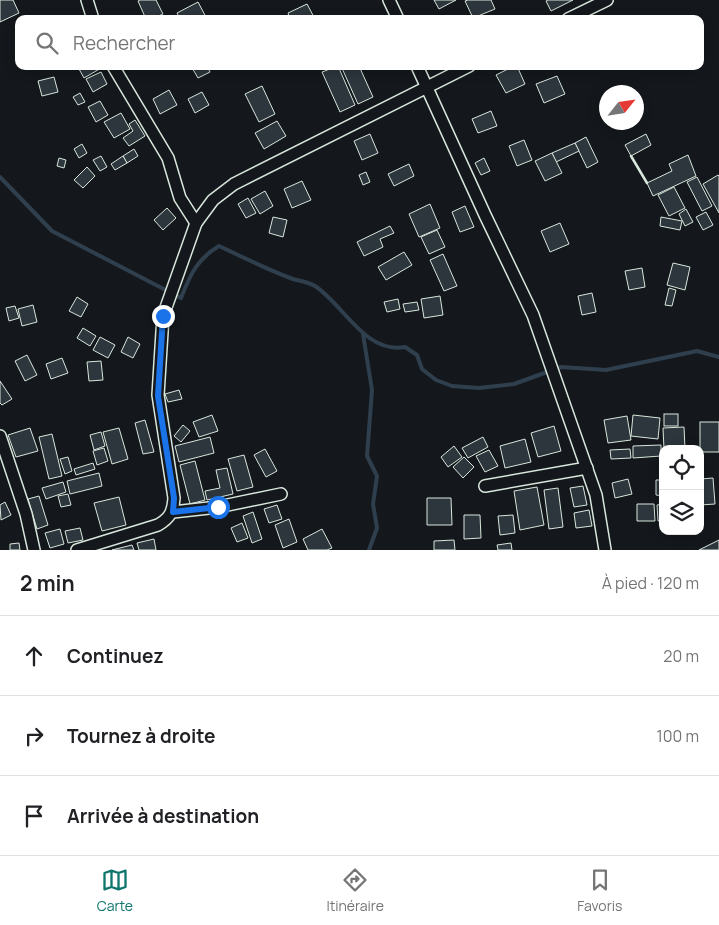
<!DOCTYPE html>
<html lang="fr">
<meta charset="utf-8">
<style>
:root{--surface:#fff;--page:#f2f2f2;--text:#202124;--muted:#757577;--line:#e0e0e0;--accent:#0f766e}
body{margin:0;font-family:Manrope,sans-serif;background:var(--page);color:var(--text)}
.controls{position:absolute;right:15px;bottom:15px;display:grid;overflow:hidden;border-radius:10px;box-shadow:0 2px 12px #0003}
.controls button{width:45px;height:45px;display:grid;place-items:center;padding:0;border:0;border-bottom:1px solid var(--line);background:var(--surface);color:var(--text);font:25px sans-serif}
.compass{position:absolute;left:599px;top:85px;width:45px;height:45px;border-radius:50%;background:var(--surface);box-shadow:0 2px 12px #0003;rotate:60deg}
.stop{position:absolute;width:15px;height:15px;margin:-11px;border:4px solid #1a73e8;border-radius:50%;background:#fff}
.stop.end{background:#1a73e8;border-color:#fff;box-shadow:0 1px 5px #0008}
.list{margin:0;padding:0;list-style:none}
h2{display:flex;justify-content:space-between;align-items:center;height:65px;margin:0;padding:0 20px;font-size:21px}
h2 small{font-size:16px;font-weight:400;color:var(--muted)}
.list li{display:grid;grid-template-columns:32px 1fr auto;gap:15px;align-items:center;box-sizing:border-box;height:80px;padding:0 20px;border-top:1px solid var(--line)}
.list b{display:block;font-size:19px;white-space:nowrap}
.list em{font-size:16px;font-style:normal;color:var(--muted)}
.icon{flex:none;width:28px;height:28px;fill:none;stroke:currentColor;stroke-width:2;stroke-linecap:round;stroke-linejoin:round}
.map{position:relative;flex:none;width:719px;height:550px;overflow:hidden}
.search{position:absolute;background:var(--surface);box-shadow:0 2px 12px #0003;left:15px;right:15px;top:15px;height:55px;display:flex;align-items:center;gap:12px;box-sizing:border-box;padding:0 18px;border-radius:10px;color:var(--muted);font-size:19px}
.sheet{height:305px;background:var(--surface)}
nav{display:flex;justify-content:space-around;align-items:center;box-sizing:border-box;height:70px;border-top:1px solid var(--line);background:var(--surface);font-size:14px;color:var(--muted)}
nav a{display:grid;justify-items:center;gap:2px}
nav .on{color:var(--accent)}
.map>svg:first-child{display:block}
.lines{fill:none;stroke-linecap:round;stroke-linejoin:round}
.stream{stroke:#2f3f4d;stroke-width:4}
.building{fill:#2c363c;stroke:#d8e6dc}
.street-casing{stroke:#d8e6dc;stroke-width:14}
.street{stroke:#14181c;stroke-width:11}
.wall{stroke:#d8e6dc;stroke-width:2.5}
.route{stroke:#1a73e8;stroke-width:6}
</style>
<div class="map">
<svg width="719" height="550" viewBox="0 0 719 550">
<rect width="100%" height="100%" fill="#14181c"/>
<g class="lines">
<g class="stream">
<path d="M 0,177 L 52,231 L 181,298 C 190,275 197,259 219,246 C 243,257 268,270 293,279 C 300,281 308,282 315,286 C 344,305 365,354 405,347 L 417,355 L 422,369 L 436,380 L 452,386 L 479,388 L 514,384 L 561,367 L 606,370 L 697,351 L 719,357"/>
<path d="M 363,334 L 372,390 L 367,456 L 377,476 L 373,504 L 377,528 L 369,550"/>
</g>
</g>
<g class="building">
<path d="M 0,0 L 13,0 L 19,13 L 0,22 Z"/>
<path d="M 140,0 L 156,0 L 163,14 L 152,19 L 146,19 L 138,1 Z"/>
<path d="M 434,0 L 456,0 L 439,9 Z"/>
<path d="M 468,0 L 491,0 L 495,9 L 473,18 L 465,1 Z"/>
<path d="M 548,0 L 573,0 L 551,11 L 546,1 Z"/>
<path d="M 198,2 L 207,19 L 180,19 L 177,13 Z"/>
<path d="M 307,4 L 315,19 L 290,19 L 288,13 Z"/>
<path d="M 83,66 L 103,66 L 103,67 L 84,78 L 79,69 Z"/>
<path d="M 191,66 L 207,66 L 210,72 L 198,78 Z"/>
<path d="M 338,66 L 355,105 L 340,112 L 322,72 Z"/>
<path d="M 341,66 L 359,66 L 373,97 L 358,104 Z"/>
<path d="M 514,66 L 517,66 L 525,84 L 506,93 L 496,75 Z"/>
<path d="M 101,72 L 107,84 L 93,92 L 86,79 Z"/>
<path d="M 557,76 L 565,94 L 544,103 L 536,84 Z"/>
<path d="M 54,77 L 58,92 L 42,96 L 38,81 Z"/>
<path d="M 262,86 L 275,114 L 259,122 L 245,94 Z"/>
<path d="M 169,90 L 177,105 L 160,114 L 153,99 Z"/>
<path d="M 202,92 L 209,105 L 195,113 L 188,99 Z"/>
<path d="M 80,93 L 85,102 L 78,105 L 73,97 Z"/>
<path d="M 100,101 L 108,115 L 96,122 L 88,107 Z"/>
<path d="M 491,111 L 497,126 L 478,133 L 472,119 Z"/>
<path d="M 121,113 L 130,129 L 114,138 L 104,122 Z"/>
<path d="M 135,120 L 145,136 L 129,146 L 123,138 L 133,131 L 129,124 Z"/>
<path d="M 277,121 L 286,136 L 264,149 L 255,133 Z"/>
<path d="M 370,134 L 378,153 L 362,160 L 354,141 Z"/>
<path d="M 646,134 L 651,145 L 631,156 L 625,145 Z"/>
<path d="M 586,137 L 598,162 L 587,168 L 575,143 Z"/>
<path d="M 524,140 L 532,160 L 517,166 L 509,146 Z"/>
<path d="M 575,143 L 579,151 L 556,162 L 552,153 Z"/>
<path d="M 82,144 L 87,153 L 79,158 L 74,149 Z"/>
<path d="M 134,149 L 138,156 L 127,163 L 123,156 Z"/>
<path d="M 552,153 L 562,173 L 545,181 L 535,161 Z"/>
<path d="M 688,155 L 696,176 L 653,196 L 647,183 L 672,171 L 669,164 Z"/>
<path d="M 101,156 L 107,167 L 100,171 L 93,160 Z"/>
<path d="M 123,156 L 127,163 L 115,170 L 111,164 Z"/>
<path d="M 59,158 L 66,160 L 64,168 L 57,166 Z"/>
<path d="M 484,158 L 490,171 L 481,175 L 475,163 Z"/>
<path d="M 409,164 L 414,176 L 394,186 L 388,174 Z"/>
<path d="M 87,167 L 95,176 L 83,188 L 74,180 Z"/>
<path d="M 366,172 L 370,182 L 363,185 L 359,175 Z"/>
<path d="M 718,175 L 719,176 L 719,213 L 703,184 Z"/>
<path d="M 697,177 L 712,206 L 702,211 L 687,182 Z"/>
<path d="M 302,181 L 311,200 L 292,208 L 284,189 Z"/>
<path d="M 674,187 L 685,208 L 669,216 L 658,195 Z"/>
<path d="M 265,191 L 273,206 L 260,214 L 251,199 Z"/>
<path d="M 248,198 L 256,213 L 246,218 L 238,204 Z"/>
<path d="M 430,204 L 440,228 L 419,237 L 409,214 Z"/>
<path d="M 465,206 L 474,227 L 460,232 L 452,212 Z"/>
<path d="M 167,208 L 176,218 L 163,230 L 154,220 Z"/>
<path d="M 686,209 L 693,222 L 685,226 L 679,214 Z"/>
<path d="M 706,212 L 713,225 L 703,230 L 696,217 Z"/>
<path d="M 273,217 L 287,220 L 283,237 L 269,233 Z"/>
<path d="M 661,217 L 682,221 L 680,230 L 660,226 Z"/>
<path d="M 560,223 L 569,244 L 550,252 L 541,231 Z"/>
<path d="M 390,226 L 394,233 L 380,239 L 383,247 L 364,256 L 357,242 Z"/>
<path d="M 437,230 L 445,247 L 429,254 L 421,237 Z"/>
<path d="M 404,252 L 412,265 L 386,280 L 378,267 Z"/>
<path d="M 443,254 L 457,286 L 444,291 L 430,260 Z"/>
<path d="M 673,263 L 690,267 L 685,290 L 667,285 Z"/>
<path d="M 642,268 L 645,287 L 629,290 L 625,271 Z"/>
<path d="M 669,288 L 676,290 L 672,306 L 665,305 Z"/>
<path d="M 592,293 L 596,312 L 582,315 L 578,296 Z"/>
<path d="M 440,296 L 443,315 L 424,318 L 421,299 Z"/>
<path d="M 77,297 L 88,304 L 81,317 L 69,311 Z"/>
<path d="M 398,299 L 400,309 L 387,312 L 384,302 Z"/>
<path d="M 417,302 L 419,310 L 405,312 L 403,304 Z"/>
<path d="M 33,305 L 37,322 L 22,326 L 18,309 Z"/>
<path d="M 15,306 L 19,318 L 9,321 L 6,308 Z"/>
<path d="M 83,328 L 96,336 L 90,346 L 77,338 Z"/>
<path d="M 100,337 L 115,345 L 108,358 L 93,350 Z"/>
<path d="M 128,337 L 140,344 L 133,358 L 121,352 Z"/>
<path d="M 27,355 L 37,375 L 25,381 L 15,361 Z"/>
<path d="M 62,358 L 68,373 L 51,379 L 46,364 Z"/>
<path d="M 101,361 L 103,380 L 89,381 L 87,362 Z"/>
<path d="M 0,381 L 12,399 L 2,405 L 0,403 Z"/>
<path d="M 179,390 L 182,399 L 168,402 L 165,394 Z"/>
<rect x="664" y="414" width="14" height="12"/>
<path d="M 212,415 L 218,431 L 199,437 L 193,422 Z"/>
<path d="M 633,415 L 660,418 L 658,439 L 631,436 Z"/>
<path d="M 627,416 L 631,440 L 608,443 L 604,420 Z"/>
<path d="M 145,420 L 154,452 L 143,454 L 135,423 Z"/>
<rect x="700" y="422" width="19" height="30"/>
<path d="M 183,425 L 190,431 L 181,442 L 174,436 Z"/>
<path d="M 554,426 L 561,451 L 538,457 L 531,433 Z"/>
<path d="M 684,427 L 685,449 L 664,449 L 663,428 Z"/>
<path d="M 30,428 L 38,451 L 16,457 L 8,435 Z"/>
<path d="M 119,428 L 128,459 L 112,464 L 103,432 Z"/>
<path d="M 101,432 L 105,446 L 94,450 L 90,435 Z"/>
<path d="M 52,434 L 62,476 L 49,479 L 39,437 Z"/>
<path d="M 210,437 L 214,453 L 179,462 L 175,446 Z"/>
<path d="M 483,437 L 488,447 L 468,458 L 462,448 Z"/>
<path d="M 525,439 L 531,462 L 505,468 L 500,446 Z"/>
<path d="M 661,445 L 661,456 L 633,458 L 633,446 Z"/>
<path d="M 454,446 L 462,457 L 448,467 L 441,457 Z"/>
<path d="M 104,448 L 108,461 L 97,465 L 93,451 Z"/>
<path d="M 265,449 L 277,471 L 266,477 L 254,455 Z"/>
<path d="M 630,449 L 631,458 L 611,459 L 610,450 Z"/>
<path d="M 489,450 L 498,466 L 485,472 L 476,456 Z"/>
<path d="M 244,455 L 253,487 L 237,491 L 228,459 Z"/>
<path d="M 68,457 L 72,471 L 65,474 L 60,459 Z"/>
<path d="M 464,457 L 474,467 L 463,478 L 453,467 Z"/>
<path d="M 195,461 L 205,500 L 190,504 L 180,465 Z"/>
<path d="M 93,463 L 95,469 L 76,475 L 74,469 Z"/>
<path d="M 227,468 L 233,494 L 207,500 L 205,491 L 220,488 L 216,470 Z"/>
<path d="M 99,473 L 102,486 L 70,494 L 67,481 Z"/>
<path d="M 713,478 L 715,504 L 700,505 L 700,479 Z"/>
<path d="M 628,479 L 632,494 L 615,498 L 612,483 Z"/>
<path d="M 656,480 L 663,480 L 663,496 L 656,495 Z"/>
<path d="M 63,482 L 66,492 L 46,499 L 42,488 Z"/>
<path d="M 583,486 L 587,505 L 574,507 L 570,488 Z"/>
<path d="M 537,487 L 544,525 L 520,530 L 514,491 Z"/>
<path d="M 558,488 L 563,527 L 549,529 L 544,490 Z"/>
<path d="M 68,494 L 71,505 L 61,507 L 58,496 Z"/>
<path d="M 39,496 L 48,525 L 37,529 L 28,499 Z"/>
<path d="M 119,497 L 126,525 L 102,531 L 94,503 Z"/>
<path d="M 427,498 L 451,498 L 452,525 L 427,525 Z"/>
<path d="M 5,502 L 11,515 L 1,520 L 0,505 Z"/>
<path d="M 637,504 L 654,504 L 655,521 L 637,521 Z"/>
<path d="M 663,504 L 663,521 L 658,521 L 657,505 Z"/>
<path d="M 277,505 L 282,519 L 269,523 L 264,509 Z"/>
<path d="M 589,510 L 592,526 L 576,528 L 574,513 Z"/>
<path d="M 253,512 L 262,539 L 252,543 L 243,516 Z"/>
<path d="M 464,515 L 480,515 L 481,538 L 464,539 Z"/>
<path d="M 513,515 L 515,533 L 500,535 L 498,516 Z"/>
<path d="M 289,519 L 297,542 L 283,548 L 275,525 Z"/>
<path d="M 242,523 L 248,538 L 237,542 L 231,528 Z"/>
<path d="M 80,528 L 83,540 L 68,543 L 65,531 Z"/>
<path d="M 60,529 L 64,544 L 50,548 L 45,533 Z"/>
<path d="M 322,529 L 332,548 L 327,550 L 308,550 L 303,539 Z"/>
<path d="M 154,539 L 156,550 L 139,550 L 137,543 Z"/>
<path d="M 454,540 L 455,550 L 434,550 L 434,541 Z"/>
<path d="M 719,540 L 719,550 L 699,550 Z"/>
<path d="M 19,543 L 20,550 L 10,550 L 10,544 Z"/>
<path d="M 511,543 L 512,550 L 498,550 L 497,545 Z"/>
<path d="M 132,545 L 134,550 L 112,550 Z"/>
</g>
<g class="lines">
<defs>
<g id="street">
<path d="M 87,0 L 93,19"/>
<path d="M 389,0 L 398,19"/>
<path d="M 568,19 L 607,0"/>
<path d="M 113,66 L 168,158 L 180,198 L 196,223"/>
<path d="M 417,66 L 485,215 L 533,315 L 596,495 L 605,550"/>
<path d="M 0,436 L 26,514 L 34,550"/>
<path d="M 485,486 L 587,468"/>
<path d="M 173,512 L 218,507 L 281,494"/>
<path d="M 77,550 L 158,525 C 170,518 173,512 174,498 L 158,395 L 163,316 L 196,223 L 213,200 L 234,184 L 469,66"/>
</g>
</defs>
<use href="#street" class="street-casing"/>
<use href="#street" class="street"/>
<path class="wall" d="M 631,156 L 647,183"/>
</g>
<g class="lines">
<path class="route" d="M 163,316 L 158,396 L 174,498 L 173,512 L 218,507"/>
</g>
</svg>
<div class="controls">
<button><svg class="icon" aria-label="locate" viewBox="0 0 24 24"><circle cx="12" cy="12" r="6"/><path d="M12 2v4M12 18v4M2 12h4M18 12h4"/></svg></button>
<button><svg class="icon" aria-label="layers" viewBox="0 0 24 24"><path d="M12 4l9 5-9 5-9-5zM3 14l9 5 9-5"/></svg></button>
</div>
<svg class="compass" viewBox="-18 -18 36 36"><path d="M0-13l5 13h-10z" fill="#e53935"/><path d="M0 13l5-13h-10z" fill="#757577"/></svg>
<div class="stop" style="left:218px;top:507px"></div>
<div class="stop end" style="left:163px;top:316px"></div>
<div class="search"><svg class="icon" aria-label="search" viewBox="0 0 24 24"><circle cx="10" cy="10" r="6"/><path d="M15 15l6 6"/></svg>Rechercher</div>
</div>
<section class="sheet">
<h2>2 min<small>À pied · 120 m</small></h2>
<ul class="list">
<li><svg class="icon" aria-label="ahead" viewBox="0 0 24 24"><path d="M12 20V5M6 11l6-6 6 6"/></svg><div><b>Continuez</b></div><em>20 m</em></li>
<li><svg class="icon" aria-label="right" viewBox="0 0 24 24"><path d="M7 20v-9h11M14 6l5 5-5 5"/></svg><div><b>Tournez à droite</b></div><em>100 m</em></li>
<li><svg class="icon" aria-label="arrive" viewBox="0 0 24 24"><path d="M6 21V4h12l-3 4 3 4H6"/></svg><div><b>Arrivée à destination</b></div></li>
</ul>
</section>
<nav>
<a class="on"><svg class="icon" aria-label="map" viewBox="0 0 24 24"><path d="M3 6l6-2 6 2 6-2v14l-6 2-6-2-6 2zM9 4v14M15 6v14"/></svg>Carte</a>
<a><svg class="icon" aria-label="directions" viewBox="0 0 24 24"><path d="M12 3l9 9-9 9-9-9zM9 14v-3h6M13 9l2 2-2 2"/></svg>Itinéraire</a>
<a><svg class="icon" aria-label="saved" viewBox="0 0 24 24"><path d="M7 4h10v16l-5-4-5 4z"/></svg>Favoris</a>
</nav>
